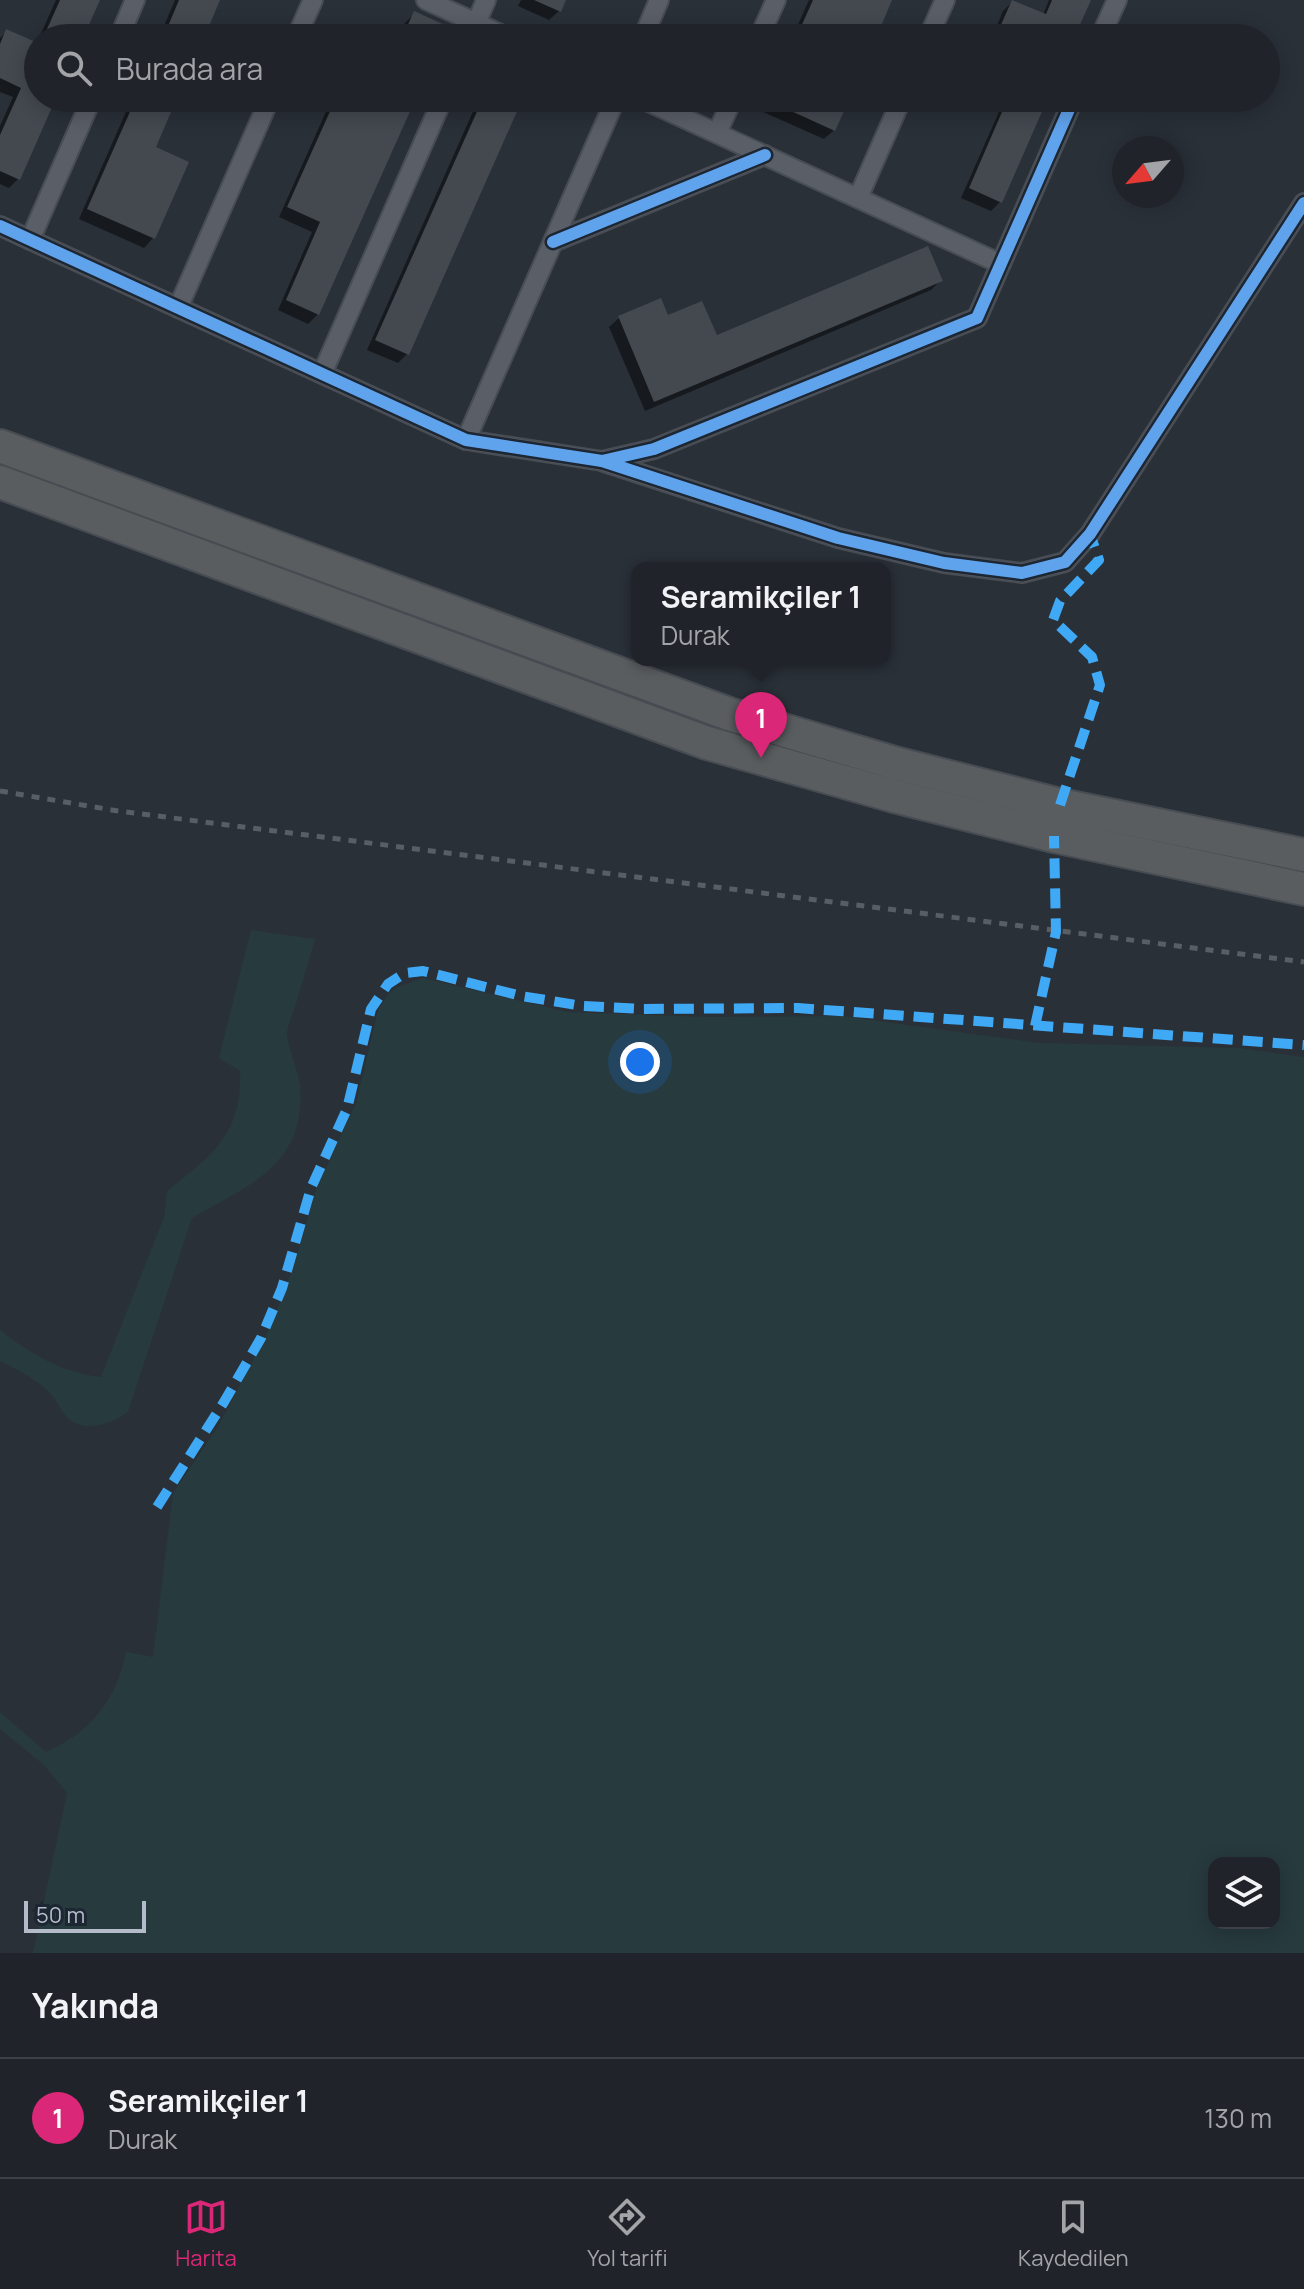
<!DOCTYPE html>
<html lang="tr">
<meta charset="utf-8">
<style>
:root{--surface:#20242a;--page:#2d3036;--text:#f1f3f6;--muted:#a2a4a8;--line:#3d4147;--accent:#db2777}
body{margin:0;font-family:Manrope,sans-serif;background:var(--page);color:var(--text)}
.controls{position:absolute;right:24px;bottom:24px;display:grid;overflow:hidden;border-radius:16px;box-shadow:0 4px 20px #0003}
.controls button{width:72px;height:72px;display:grid;place-items:center;padding:0;border:0;border-bottom:2px solid var(--line);background:var(--surface);color:var(--text);font:40px sans-serif}
.compass{position:absolute;left:1112px;top:136px;width:72px;height:72px;border-radius:50%;background:var(--surface);box-shadow:0 4px 20px #0003;rotate:242deg}
.scale{position:absolute;left:24px;bottom:20px;width:122px;box-sizing:border-box;padding-left:8px;border:4px solid #b4bcc9;border-top:0;font-size:22px;line-height:28px;white-space:nowrap;color:#b4bcc9;-webkit-text-stroke:6px #1d2633;paint-order:stroke}
.you{position:absolute;left:640px;top:1062px;width:28px;height:28px;margin:-20px;border:6px solid #fff;border-radius:50%;background:#1a73e8;box-shadow:0 0 0 12px #1a73e833}
.badge{display:grid;place-items:center;width:52px;height:52px;border-radius:50%;background:var(--accent);color:#fff;font-size:26px;font-weight:700}
.pin{position:absolute;translate:-50% -66px;filter:drop-shadow(0 2px 4px #0008)}
.pin::after{content:'';position:absolute;top:42px;width:28px;height:24px;background:inherit;clip-path:polygon(0 0,100% 0,50% 100%)}
.popup{position:absolute;left:631px;top:562px;width:260px;height:104px;box-sizing:border-box;display:grid;place-content:center;border-radius:16px;background:var(--surface);filter:drop-shadow(0 2px 6px #0005);font-size:26px;white-space:nowrap;color:var(--muted)}
.popup b{font-size:30px;color:var(--text)}
.popup::after{content:'';position:absolute;left:50%;top:100%;margin-left:-16px;border:16px solid transparent;border-top-color:var(--surface)}
.list{margin:0;padding:0;list-style:none}
h2{display:flex;justify-content:space-between;align-items:center;height:104px;margin:0;padding:0 32px;font-size:34px}
h2 small{font-size:26px;font-weight:400;color:var(--muted)}
.list li{display:grid;grid-template-columns:52px 1fr auto;gap:24px;align-items:center;box-sizing:border-box;height:120px;padding:0 32px;border-top:2px solid var(--line)}
.list b{display:block;font-size:30px;white-space:nowrap}
.list p{margin:0;font-size:26px;white-space:nowrap;color:var(--muted)}
.list em{font-size:26px;font-style:normal;color:var(--muted)}
.icon{flex:none;width:44px;height:44px;fill:none;stroke:currentColor;stroke-width:2;stroke-linecap:round;stroke-linejoin:round}
.map{position:relative;flex:none;width:1304px;height:1953px;overflow:hidden}
.search{position:absolute;background:var(--surface);box-shadow:0 4px 20px #0003;left:24px;right:24px;top:24px;height:88px;display:flex;align-items:center;gap:20px;box-sizing:border-box;padding:0 28px;border-radius:44px;color:var(--muted);font-size:30px}
.sheet{height:224px;background:var(--surface)}
nav{display:flex;justify-content:space-around;align-items:center;box-sizing:border-box;height:112px;border-top:2px solid var(--line);background:var(--surface);font-size:22px;color:var(--muted)}
nav a{display:grid;justify-items:center;gap:4px}
nav .on{color:var(--accent)}
.map>svg:first-child{display:block}
.green{fill:#273a3e;fill-rule:evenodd}
.shadow{fill:#0007}
.building{fill:#444950}
.lines{fill:none;stroke-linecap:round;stroke-linejoin:round}
.street-casing{stroke:#484c53;stroke-width:22}
.highway-casing{stroke:#474c53;stroke-width:36}
.street{stroke:#5a5e66;stroke-width:18}
.highway{stroke:#5a5d60;stroke-width:32}
.rail{stroke:#595d64;stroke-width:5;stroke-dasharray:8 8;stroke-linecap:butt}
.quiet{stroke:#3fa9f5;stroke-width:10;stroke-dasharray:20 10;stroke-linecap:butt}
.cycleway-casing{stroke:#1d2633;stroke-width:17}
.cycleway{stroke:#60a3ed;stroke-width:12}
</style>
<div class="map">
<svg width="1304" height="1953" viewBox="0 0 1304 1953">
<rect width="100%" height="100%" fill="#2a3038"/>
<g class="green">
<path d="M 251,930 L 315,939 C 309,961 302,982 296,1004 C 293,1013 288,1024 287,1033 C 286,1042 299,1072 300,1086 C 306,1165 250,1185 192,1218 L 128,1412 C 113,1423 85,1434 68,1418 C 61,1411 57,1400 49,1392 C 35,1378 17,1370 0,1361 L 0,1330 C 31,1354 62,1373 101,1377 L 164,1217 L 167,1191 C 211,1156 243,1134 240,1071 L 219,1058 Z"/>
<path d="M 423,978 L 568,1012 L 709,1017 L 841,1016 L 1040,1043 L 1239,1048 L 1304,1057 L 1304,1953 L 33,1953 L 67,1793 L 44,1765 L 0,1729 L 0,1712 L 46,1752 C 90,1733 117,1699 126,1652 L 153,1657 L 173,1493 L 219,1425 L 272,1323 L 295,1262 L 316,1189 L 356,1103 L 378,1010 L 389,993 L 397,987 ZM 1274,1863 L 1274,1923 L 1214,1923 L 1214,1863 Z"/>
</g>
<g class="shadow">
<path d="M 56,0 L 97,0 L 80,38 L 39,38 Z"/>
<path d="M 175,0 L 218,0 L 202,38 L 159,38 Z"/>
<path d="M 521,0 L 564,0 L 559,11 L 549,20 L 518,6 Z"/>
<path d="M 809,0 L 890,0 L 874,38 L 792,38 Z"/>
<path d="M 1049,0 L 1089,0 L 1072,38 L 992,38 L 1003,11 L 1013,1 L 1043,15 Z"/>
<path d="M 414,14 L 440,38 L 398,38 L 405,23 Z"/>
<path d="M 7,31 L 36,44 L 38,40 L 38,98 L 54,98 L 18,179 L 9,188 L 0,184 L 0,126 L 13,97 L 0,92 L 0,38 Z"/>
<path d="M 132,98 L 175,98 L 153,148 L 153,238 L 144,248 L 79,219 Z"/>
<path d="M 332,98 L 413,98 L 318,314 L 308,324 L 278,310 L 312,232 L 279,217 Z"/>
<path d="M 479,98 L 521,98 L 407,354 L 398,363 L 367,350 Z"/>
<path d="M 766,98 L 847,98 L 834,130 L 824,139 L 761,111 Z"/>
<path d="M 1005,98 L 1046,98 L 1000,202 L 991,211 L 961,198 Z"/>
<path d="M 941,280 L 931,290 L 645,411 L 609,327 L 619,318 L 660,301 L 667,318 L 716,338 Z"/>
</g>
<g class="building">
<path d="M 60,0 L 100,0 L 83,38 L 43,38 Z"/>
<path d="M 179,0 L 220,0 L 204,38 L 163,38 Z"/>
<path d="M 534,0 L 566,0 L 561,12 Z"/>
<path d="M 813,0 L 892,0 L 876,38 L 796,38 Z"/>
<path d="M 1012,0 L 1046,14 L 1052,0 L 1091,0 L 1074,38 L 995,38 Z"/>
<path d="M 414,11 L 447,26 L 442,38 L 402,38 Z"/>
<path d="M 6,29 L 38,43 L 38,98 L 56,98 L 20,180 L 0,171 L 0,135 L 21,88 L 0,78 L 0,44 Z"/>
<path d="M 136,98 L 177,98 L 156,147 L 189,162 L 155,239 L 87,209 Z"/>
<path d="M 336,98 L 416,98 L 319,315 L 286,300 L 320,222 L 287,207 Z"/>
<path d="M 483,98 L 523,98 L 409,355 L 375,340 Z"/>
<path d="M 770,98 L 850,98 L 835,131 L 769,101 Z"/>
<path d="M 1008,98 L 1048,98 L 1002,203 L 969,188 Z"/>
<path d="M 928,246 L 943,281 L 654,402 L 618,316 L 661,298 L 668,315 L 702,301 L 717,335 Z"/>
</g>
<g class="lines">
<defs>
<g id="street">
<path d="M 426,0 L 509,38"/>
<path d="M 119,38 L 135,0"/>
<path d="M 296,38 L 313,0"/>
<path d="M 470,38 L 486,0"/>
<path d="M 643,38 L 659,0"/>
<path d="M 759,38 L 776,0"/>
<path d="M 928,38 L 945,0"/>
<path d="M 1100,38 L 1117,0"/>
<path d="M 640,98 L 1001,264"/>
<path d="M 717,133 L 733,98"/>
<path d="M 858,198 L 902,98"/>
<path d="M 0,226 L 466,440 L 602,461 L 654,449 L 977,318 L 1074,98"/>
<path d="M 30,240 L 92,98"/>
<path d="M 553,242 L 765,155"/>
<path d="M 178,308 L 270,98"/>
<path d="M 322,374 L 443,98"/>
<path d="M 466,440 L 616,98"/>
<path d="M 604,462 L 838,538 L 944,563 L 1022,573 L 1065,562 L 1090,534 L 1304,203"/>
</g>
<g id="highway">
<path d="M 0,446 L 729,714 L 898,764 L 1060,805 L 1304,855"/>
<path d="M 0,482 L 707,743 L 894,796 L 1054,836 L 1304,889"/>
</g>
</defs>
<use href="#street" class="street-casing"/>
<use href="#highway" class="highway-casing"/>
<use href="#street" class="street"/>
<use href="#highway" class="highway"/>
<path class="rail" d="M 0,791 L 118,811 L 1304,962"/>
<g class="quiet">
<path d="M 1060,805 L 1100,685 L 1092,657 L 1053,620 L 1060,601 L 1099,560 L 1090,534"/>
<path d="M 1035,1026 L 1056,932 L 1054,836"/>
<path d="M 157,1507 L 224,1402 L 261,1338 L 282,1288 L 311,1188 L 347,1109 L 371,1009 L 388,984 L 405,973 L 423,971 L 521,996 L 583,1006 L 643,1009 L 798,1008 L 1304,1045"/>
</g>
<defs>
<g id="cycleway">
<path d="M 0,226 L 466,440 L 602,461 L 654,449 L 977,318 L 1074,98"/>
<path d="M 553,242 L 765,155"/>
<path d="M 602,461 L 838,538 L 944,563 L 1022,573 L 1065,562 L 1090,534 L 1304,203"/>
</g>
</defs>
<use href="#cycleway" class="cycleway-casing"/>
<use href="#cycleway" class="cycleway"/>
</g>
</svg>
<div class="controls">
<button><svg class="icon" aria-label="layers" viewBox="0 0 24 24"><path d="M12 4l9 5-9 5-9-5zM3 14l9 5 9-5"/></svg></button>
</div>
<svg class="compass" viewBox="-18 -18 36 36"><path d="M0-13l5 13h-10z" fill="#e53935"/><path d="M0 13l5-13h-10z" fill="#a2a4a8"/></svg>
<div class="scale">50 m</div>
<div class="you"></div>
<div class="pin badge" style="left:761px;top:758px">1</div>
<div class="popup"><b>Seramikçiler 1</b>Durak</div>
<div class="search"><svg class="icon" aria-label="search" viewBox="0 0 24 24"><circle cx="10" cy="10" r="6"/><path d="M15 15l6 6"/></svg>Burada ara</div>
</div>
<section class="sheet">
<h2>Yakında<small></small></h2>
<ul class="list">
<li><span class="badge">1</span><div><b>Seramikçiler 1</b><p>Durak</p></div><em>130 m</em></li>
</ul>
</section>
<nav>
<a class="on"><svg class="icon" aria-label="map" viewBox="0 0 24 24"><path d="M3 6l6-2 6 2 6-2v14l-6 2-6-2-6 2zM9 4v14M15 6v14"/></svg>Harita</a>
<a><svg class="icon" aria-label="directions" viewBox="0 0 24 24"><path d="M12 3l9 9-9 9-9-9zM9 14v-3h6M13 9l2 2-2 2"/></svg>Yol tarifi</a>
<a><svg class="icon" aria-label="saved" viewBox="0 0 24 24"><path d="M7 4h10v16l-5-4-5 4z"/></svg>Kaydedilen</a>
</nav>
